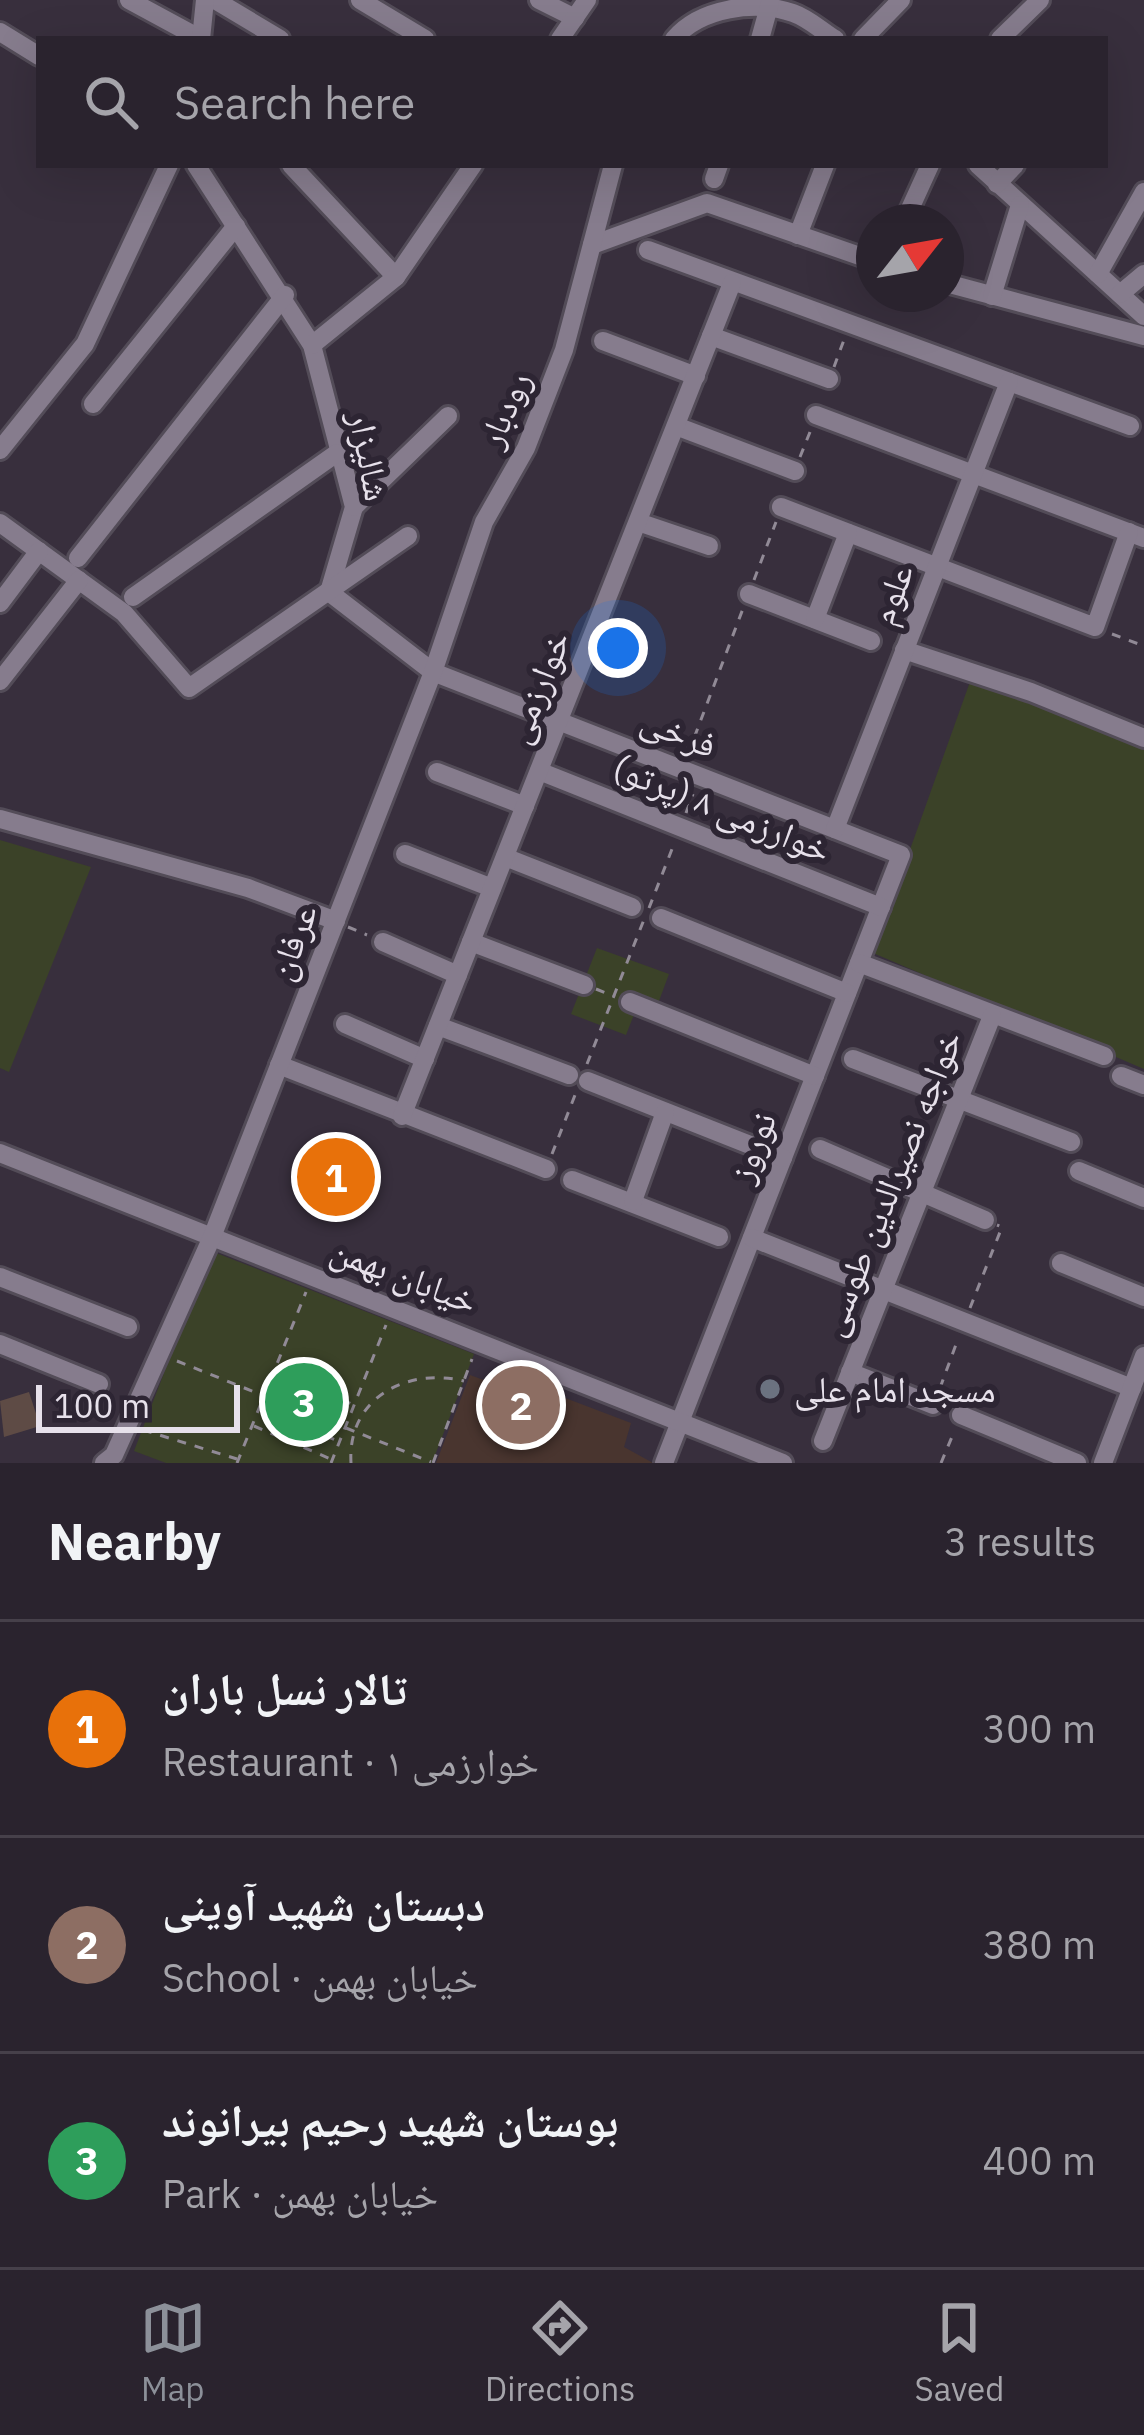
<!DOCTYPE html>
<meta charset="utf-8">
<style>
:root{--surface:#2a232e;--page:#322b36;--text:#f1f3f6;--muted:#a5a4aa;--line:#46404a;--accent:#8c9099}
body{margin:0;font-family:"IBM Plex Sans","Noto Naskh Arabic",sans-serif;background:var(--page);color:var(--text)}
.compass{position:absolute;left:856px;top:204px;width:108px;height:108px;border-radius:50%;background:var(--surface);box-shadow:0 12px 48px #0002;rotate:59deg}
.scale{position:absolute;left:36px;bottom:30px;width:204px;box-sizing:border-box;padding-left:12px;border:6px solid #e7e1eb;border-top:0;font-size:33px;line-height:42px;white-space:nowrap;color:#e7e1eb;-webkit-text-stroke:9px #2d2533;paint-order:stroke}
.you{position:absolute;left:618px;top:648px;width:42px;height:42px;margin:-30px;border:9px solid #fff;border-radius:50%;background:#1a73e8;box-shadow:0 0 0 18px #1a73e833}
.badge{display:grid;place-items:center;width:78px;height:78px;border-radius:50%;background:var(--accent);color:#fff;font-size:39px;font-weight:700}
.pin{position:absolute;translate:-50% -50%;border:6px solid #fff;box-shadow:0 3px 12px #0006}
.list{margin:0;padding:0;list-style:none}
h2{display:flex;justify-content:space-between;align-items:center;height:156px;margin:0;padding:0 48px;font-size:51px}
h2 small{font-size:39px;font-weight:400;color:var(--muted)}
.list li{display:grid;grid-template-columns:78px 1fr auto;gap:36px;align-items:center;box-sizing:border-box;height:216px;padding:0 48px;border-top:3px solid var(--line)}
.list b{display:block;font-size:45px;white-space:nowrap}
.list p{margin:0;font-size:39px;white-space:nowrap;color:var(--muted)}
.list em{font-size:39px;font-style:normal;color:var(--muted)}
.icon{flex:none;width:66px;height:66px;fill:none;stroke:currentColor;stroke-width:2;stroke-linecap:round;stroke-linejoin:round}
.map{position:relative;flex:none;width:1144px;height:1463px;overflow:hidden}
.search{position:absolute;background:var(--surface);box-shadow:0 12px 48px #0002;left:36px;right:36px;top:36px;height:132px;display:flex;align-items:center;gap:30px;box-sizing:border-box;padding:0 42px;border-radius:0px;color:var(--muted);font-size:45px}
.sheet{height:804px;background:var(--surface)}
nav{display:flex;justify-content:space-around;align-items:center;box-sizing:border-box;height:168px;border-top:3px solid var(--line);background:var(--surface);font-size:33px;color:var(--muted)}
nav a{display:grid;justify-items:center;gap:6px}
nav .on{color:var(--accent)}
.map>svg:first-child{display:block}
.education{fill:#49352f}
.green{fill:#3b4228}
.building{fill:#5e4b45}
.lines{fill:none;stroke-linecap:round;stroke-linejoin:round}
.minor-casing{stroke:#534c58;stroke-width:24}
.path{stroke:#918a96;stroke-width:3;stroke-dasharray:9 9;stroke-linecap:butt}
.minor{stroke:#867c8d;stroke-width:18}
.worship-dot{fill:#6b7280;stroke:#2d2533;stroke-width:4.5}
.labels{text-anchor:middle;stroke-width:12;stroke-linejoin:round;paint-order:stroke}
.street-label{font-size:36px;fill:#e7e1eb;stroke:#2d2533}
.poi-label{font-size:36px;fill:#e7e1eb;stroke:#2d2533;text-anchor:start}
</style>
<div class="map">
<svg width="1144" height="1463" viewBox="0 0 1144 1463">
<rect width="100%" height="100%" fill="#382f3d"/>
<path class="education" d="M 470,1375 L 503,1387 L 510,1377 L 631,1423 L 624,1447 L 653,1463 L 436,1463 Z"/>
<g class="green">
<path d="M 971,679 L 1144,750 L 1144,1069 L 873,953 Z"/>
<path d="M 0,840 L 91,867 L 9,1072 L 0,1068 Z"/>
<path d="M 597,948 L 669,974 L 653,1017 L 635,1012 L 626,1035 L 571,1014 Z"/>
<path d="M 211,1251 L 474,1354 L 432,1463 L 166,1463 L 134,1451 Z"/>
</g>
<path class="building" d="M 29,1392 L 40,1426 L 4,1437 L 0,1401 Z"/>
<g class="lines">
<defs>
<g id="minor">
<path d="M 129,0 L 201,39"/>
<path d="M 215,0 L 280,39"/>
<path d="M 360,0 L 425,39"/>
<path d="M 539,0 L 575,18"/>
<path d="M 0,32 L 39,56"/>
<path d="M 201,39 L 205,0"/>
<path d="M 560,39 L 587,0"/>
<path d="M 674,39 C 700,8 755,0 793,13 C 808,18 822,31 835,39"/>
<path d="M 760,39 L 770,3"/>
<path d="M 863,39 L 901,0"/>
<path d="M 1000,39 L 1040,0"/>
<path d="M 196,165 L 312,345 L 354,507 L 329,592 L 433,672 L 901,855 L 664,1463"/>
<path d="M 291,165 L 396,277"/>
<path d="M 978,165 L 1144,316"/>
<path d="M 714,179 L 719,165"/>
<path d="M 997,184 L 1015,165"/>
<path d="M 904,222 L 930,165"/>
<path d="M 798,235 L 825,165"/>
<path d="M 592,245 L 707,203 L 874,261"/>
<path d="M 648,250 L 1130,426"/>
<path d="M 1098,274 L 1144,192"/>
<path d="M 946,283 L 1144,336"/>
<path d="M 1120,294 L 1144,274"/>
<path d="M 992,296 L 1020,205"/>
<path d="M 711,336 L 829,379"/>
<path d="M 603,341 L 696,376"/>
<path d="M 312,345 L 396,277 L 473,165"/>
<path d="M 93,404 L 236,226"/>
<path d="M 816,415 L 1144,538"/>
<path d="M 676,426 L 795,471"/>
<path d="M 0,450 L 85,344 L 169,165"/>
<path d="M 354,507 L 448,416"/>
<path d="M 781,507 L 1095,627 L 1129,532"/>
<path d="M 638,522 L 709,546"/>
<path d="M 0,523 L 124,613 L 189,688 L 408,536"/>
<path d="M 78,558 L 285,295"/>
<path d="M 749,594 L 871,641"/>
<path d="M 133,597 L 337,453"/>
<path d="M 0,603 L 39,551"/>
<path d="M 815,619 L 848,533"/>
<path d="M 904,650 L 1031,692 L 1144,738"/>
<path d="M 0,681 L 79,580"/>
<path d="M 539,771 L 881,907"/>
<path d="M 437,772 L 525,806"/>
<path d="M 0,819 L 248,888 L 336,921"/>
<path d="M 835,829 L 1009,382"/>
<path d="M 405,854 L 492,888"/>
<path d="M 505,857 L 632,907"/>
<path d="M 661,918 L 847,993"/>
<path d="M 383,942 L 458,975"/>
<path d="M 471,942 L 584,985"/>
<path d="M 859,963 L 1104,1056"/>
<path d="M 630,1002 L 815,1076"/>
<path d="M 345,1024 L 425,1059"/>
<path d="M 438,1026 L 569,1075"/>
<path d="M 853,1059 L 1071,1142"/>
<path d="M 279,1065 L 546,1169"/>
<path d="M 1121,1076 L 1144,1085"/>
<path d="M 588,1081 L 783,1158"/>
<path d="M 402,1116 L 732,283"/>
<path d="M 820,1149 L 985,1220"/>
<path d="M 0,1153 L 783,1463"/>
<path d="M 1079,1171 L 1144,1198"/>
<path d="M 572,1180 L 719,1237"/>
<path d="M 633,1201 L 665,1112"/>
<path d="M 752,1238 L 1132,1388"/>
<path d="M 1061,1263 L 1144,1297"/>
<path d="M 0,1277 L 128,1327"/>
<path d="M 0,1344 L 99,1384"/>
<path d="M 850,1372 L 933,1405"/>
<path d="M 961,1415 L 1077,1463"/>
<path d="M 823,1441 L 992,1016"/>
<path d="M 104,1463 L 114,1455 L 212,1237 L 433,672 L 484,522 L 526,448 L 564,350 L 613,165"/>
<path d="M 1103,1463 L 1144,1356"/>
</g>
</defs>
<use href="#minor" class="minor-casing"/>
<g class="path">
<path d="M 834,367 L 845,337"/>
<path d="M 800,457 L 810,432"/>
<path d="M 754,580 L 776,522"/>
<path d="M 1112,634 L 1144,646"/>
<path d="M 688,754 L 744,606"/>
<path d="M 686,813 L 693,794"/>
<path d="M 649,908 L 674,844"/>
<path d="M 348,927 L 367,935"/>
<path d="M 596,989 L 615,997"/>
<path d="M 587,1064 L 645,917"/>
<path d="M 552,1154 L 577,1090"/>
<path d="M 970,1308 L 1002,1227 L 997,1225"/>
<path d="M 177,1361 L 262,1395"/>
<path d="M 276,1371 L 354,1405"/>
<path d="M 270,1387 L 348,1421"/>
<path d="M 940,1388 L 958,1339"/>
<path d="M 939,1390 L 967,1400"/>
<path d="M 259,1409 L 338,1441"/>
<path d="M 254,1426 L 333,1460"/>
<path d="M 346,1428 L 431,1462"/>
<path d="M 143,1430 L 237,1459"/>
<path d="M 237,1463 L 306,1292"/>
<path d="M 331,1463 L 386,1325"/>
<path d="M 351,1463 C 347,1398 407,1367 464,1381"/>
<path d="M 433,1463 L 472,1359"/>
<path d="M 941,1463 L 954,1432"/>
</g>
<use href="#minor" class="minor"/>
</g>
<circle class="worship-dot" cx="770" cy="1389" r="12"/>
<g class="labels">
<g class="street-label">
<text transform="translate(504 409) rotate(-66)" y="13">رودبار</text>
<text transform="translate(370 456) rotate(79)" y="13">شالیزار</text>
<text transform="translate(891 594) rotate(-69)" y="13">علوم</text>
<text transform="translate(537 687) rotate(-68)" y="13">خوارزمی</text>
<text transform="translate(679 732) rotate(22)" y="13">فرخی</text>
<text transform="translate(722 808) rotate(22)" y="13">خوارزمی ۸ (پرتو)</text>
<text transform="translate(292 942) rotate(-69)" y="13">عرفان</text>
<text transform="translate(752 1147) rotate(-69)" y="13">نوروز</text>
<text transform="translate(890 1183) rotate(-68)" y="13">خواجه نصیرالدین طوسی</text>
<text transform="translate(404 1275) rotate(21)" y="13">خیابان بهمن</text>
</g>
<g class="poi-label">
<text x="794" y="1402">مسجد امام علی</text>
</g>
</g>
</svg>
<svg class="compass" viewBox="-18 -18 36 36"><path d="M0-13l5 13h-10z" fill="#e53935"/><path d="M0 13l5-13h-10z" fill="#a5a4aa"/></svg>
<div class="scale">100 m</div>
<div class="you"></div>
<div class="pin badge" style="left:336px;top:1177px;background:#e8710a">1</div>
<div class="pin badge" style="left:521px;top:1405px;background:#8d6e63">2</div>
<div class="pin badge" style="left:304px;top:1402px;background:#2e9e5b">3</div>
<div class="search"><svg class="icon" aria-label="search" viewBox="0 0 24 24"><circle cx="10" cy="10" r="6"/><path d="M15 15l6 6"/></svg>Search here</div>
</div>
<section class="sheet">
<h2>Nearby<small>3 results</small></h2>
<ul class="list">
<li><span class="badge" style="background:#e8710a">1</span><div><b>تالار نسل باران</b><p>Restaurant · خوارزمی ۱</p></div><em>300 m</em></li>
<li><span class="badge" style="background:#8d6e63">2</span><div><b>دبستان شهید آوینی</b><p>School · خیابان بهمن</p></div><em>380 m</em></li>
<li><span class="badge" style="background:#2e9e5b">3</span><div><b>بوستان شهید رحیم بیرانوند</b><p>Park · خیابان بهمن</p></div><em>400 m</em></li>
</ul>
</section>
<nav>
<a class="on"><svg class="icon" aria-label="map" viewBox="0 0 24 24"><path d="M3 6l6-2 6 2 6-2v14l-6 2-6-2-6 2zM9 4v14M15 6v14"/></svg>Map</a>
<a><svg class="icon" aria-label="directions" viewBox="0 0 24 24"><path d="M12 3l9 9-9 9-9-9zM9 14v-3h6M13 9l2 2-2 2"/></svg>Directions</a>
<a><svg class="icon" aria-label="saved" viewBox="0 0 24 24"><path d="M7 4h10v16l-5-4-5 4z"/></svg>Saved</a>
</nav>
